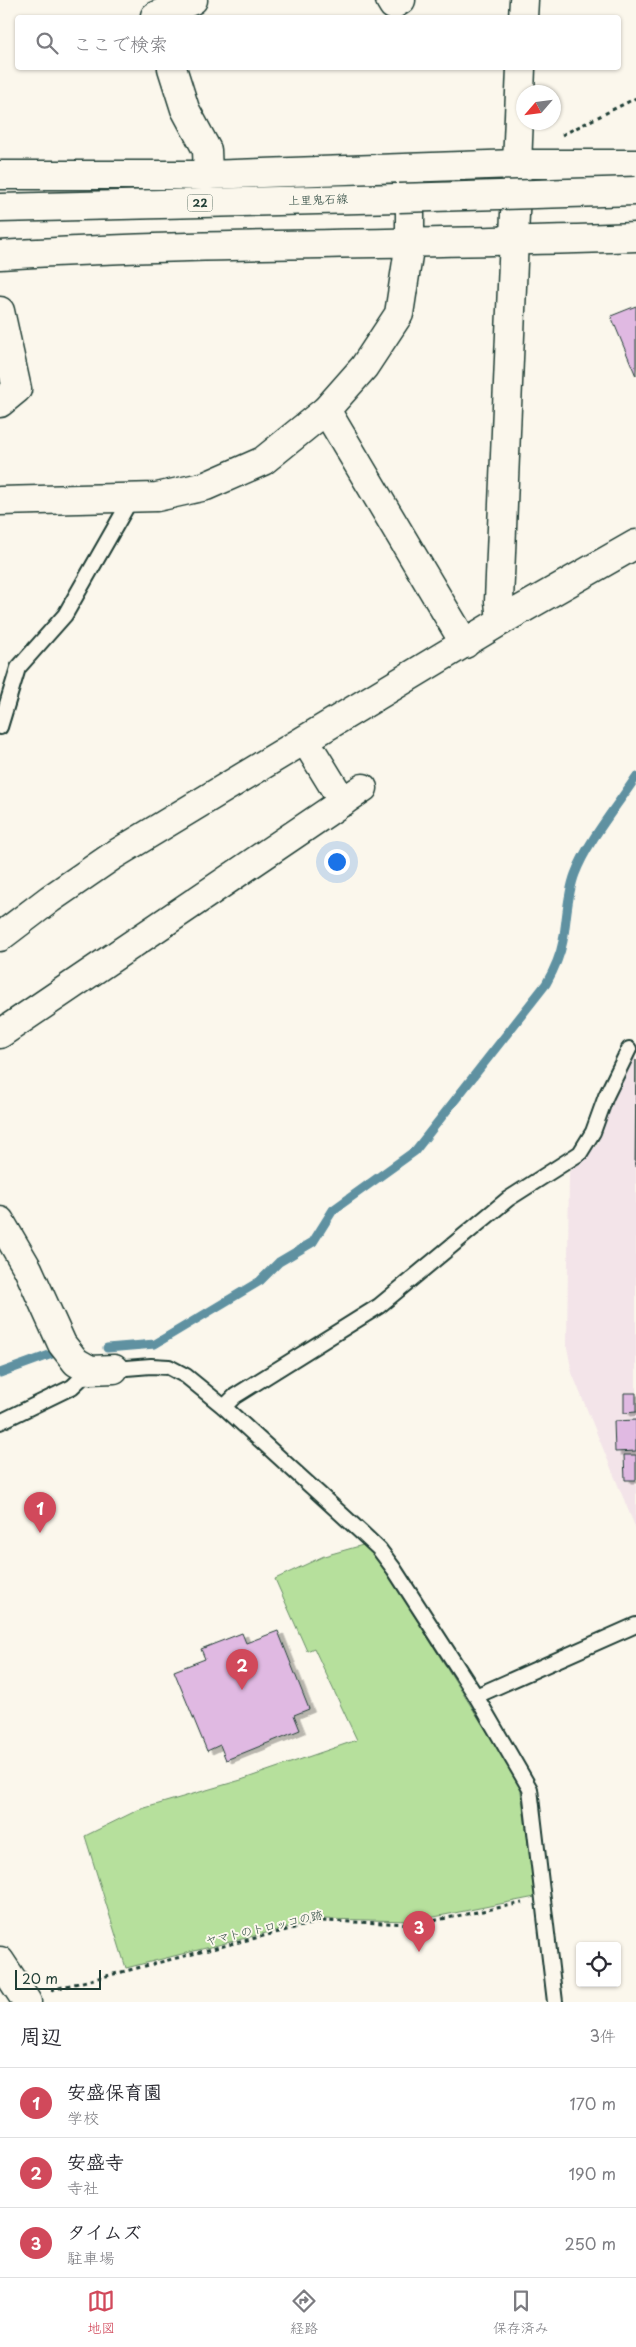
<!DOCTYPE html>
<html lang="ja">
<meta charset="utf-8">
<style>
:root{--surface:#fff;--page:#f7f7f7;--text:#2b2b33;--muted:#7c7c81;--line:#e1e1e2;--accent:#d1495b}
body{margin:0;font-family:"Playpen Sans","Klee One",sans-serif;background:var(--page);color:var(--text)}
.controls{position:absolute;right:15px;bottom:15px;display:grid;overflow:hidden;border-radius:5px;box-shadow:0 1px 4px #0004}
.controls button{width:45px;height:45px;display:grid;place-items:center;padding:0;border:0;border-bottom:1px solid var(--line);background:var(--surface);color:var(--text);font:25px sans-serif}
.compass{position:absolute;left:516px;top:85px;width:45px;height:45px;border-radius:50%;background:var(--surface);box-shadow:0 1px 4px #0004;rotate:242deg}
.scale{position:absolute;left:15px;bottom:12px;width:86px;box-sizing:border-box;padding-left:5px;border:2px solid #1f3d34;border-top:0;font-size:14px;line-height:18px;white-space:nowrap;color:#1f3d34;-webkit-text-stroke:4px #fbf7ec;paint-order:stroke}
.you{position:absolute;left:336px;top:861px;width:18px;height:18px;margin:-12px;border:4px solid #fff;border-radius:50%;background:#1a73e8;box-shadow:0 0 0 8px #1a73e833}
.badge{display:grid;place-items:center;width:32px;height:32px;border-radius:50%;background:var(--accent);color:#fff;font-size:16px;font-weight:700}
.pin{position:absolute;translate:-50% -41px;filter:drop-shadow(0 1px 2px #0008)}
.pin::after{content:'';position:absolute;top:26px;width:18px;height:15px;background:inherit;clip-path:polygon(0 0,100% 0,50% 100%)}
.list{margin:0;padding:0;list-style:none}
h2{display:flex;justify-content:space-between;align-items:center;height:65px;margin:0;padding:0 20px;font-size:21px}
h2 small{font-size:16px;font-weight:400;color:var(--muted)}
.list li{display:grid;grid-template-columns:32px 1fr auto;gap:15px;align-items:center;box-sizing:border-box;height:70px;padding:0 20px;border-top:1px solid var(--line)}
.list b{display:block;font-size:19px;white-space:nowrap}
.list p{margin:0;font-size:16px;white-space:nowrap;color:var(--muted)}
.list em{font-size:16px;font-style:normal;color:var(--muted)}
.icon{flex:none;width:28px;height:28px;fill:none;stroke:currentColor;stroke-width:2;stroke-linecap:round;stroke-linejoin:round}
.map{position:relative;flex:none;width:636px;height:2002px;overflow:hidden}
.search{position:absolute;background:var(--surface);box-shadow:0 1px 4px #0004;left:15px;right:15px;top:15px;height:55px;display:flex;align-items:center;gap:12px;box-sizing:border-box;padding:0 18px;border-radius:5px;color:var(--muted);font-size:19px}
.sheet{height:275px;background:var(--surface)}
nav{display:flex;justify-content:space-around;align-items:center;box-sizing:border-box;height:70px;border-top:1px solid var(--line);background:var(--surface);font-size:14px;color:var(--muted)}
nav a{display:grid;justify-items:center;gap:2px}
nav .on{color:var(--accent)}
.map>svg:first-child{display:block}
.built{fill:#f3e4e9}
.green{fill:#b6e09c;stroke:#6a8e68}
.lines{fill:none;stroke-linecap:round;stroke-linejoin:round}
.stream{stroke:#5f91a1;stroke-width:9}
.building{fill:#e0b9e2;stroke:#1f3d34;filter:url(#shadow)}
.service-casing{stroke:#1f3d34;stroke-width:18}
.minor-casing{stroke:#1f3d34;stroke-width:31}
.tertiary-casing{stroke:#1f3d34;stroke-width:31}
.primary-casing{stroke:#1f3d34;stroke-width:31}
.path{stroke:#1f3d34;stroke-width:3;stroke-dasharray:4 4;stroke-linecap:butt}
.service{stroke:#fbf7ec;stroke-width:14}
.minor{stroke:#fbf7ec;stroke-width:28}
.tertiary{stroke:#fbf7ec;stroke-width:28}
.primary{stroke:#fbf7ec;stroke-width:28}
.primary-bridge-casing{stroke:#1f3d34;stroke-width:31;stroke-linecap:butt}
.primary-bridge{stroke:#fbf7ec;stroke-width:28}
.labels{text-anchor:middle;stroke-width:4;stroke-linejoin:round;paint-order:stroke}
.shield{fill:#fbf7ec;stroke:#61756b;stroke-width:1}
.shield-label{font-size:11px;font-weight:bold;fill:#1f3d34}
.street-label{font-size:12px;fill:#1f3d34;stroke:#fbf7ec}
</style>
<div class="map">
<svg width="636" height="2002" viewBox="0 0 636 2002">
<defs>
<filter id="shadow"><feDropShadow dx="5.5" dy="3" stdDeviation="0" flood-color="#0004"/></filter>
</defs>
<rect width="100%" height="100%" fill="#fbf7ec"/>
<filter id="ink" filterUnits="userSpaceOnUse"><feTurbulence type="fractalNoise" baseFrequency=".02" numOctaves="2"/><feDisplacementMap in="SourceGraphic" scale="10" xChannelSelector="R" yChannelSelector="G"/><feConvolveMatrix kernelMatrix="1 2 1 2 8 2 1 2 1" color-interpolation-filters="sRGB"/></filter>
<g filter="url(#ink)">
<path class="built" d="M 636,1057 L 636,1529 L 572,1373 L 567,1347 L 569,1172 L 586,1158 L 598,1143 L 618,1084 L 631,1060 Z"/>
<path class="green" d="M 363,1545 L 381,1563 L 520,1784 L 535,1897 L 414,1921 L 322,1919 L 126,1968 L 85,1836 L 138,1810 L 241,1780 L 357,1740 L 314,1648 L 307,1651 L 275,1579 L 324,1556 Z"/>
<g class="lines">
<g class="stream">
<path d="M 107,1348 L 155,1344 L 260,1281 L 279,1262 L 313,1242 L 333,1210 L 415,1151 L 546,984 C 554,970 560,957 563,941 C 567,919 567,895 575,874 C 587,842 617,806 636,777"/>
<path d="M 0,1373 L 52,1354"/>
</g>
</g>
<g class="building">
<path d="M 636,306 L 636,376 L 611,316 Z"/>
<path d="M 636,1060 L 636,1167 L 635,1167 Z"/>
<path d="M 624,1393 L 636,1393 L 636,1412 L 624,1413 Z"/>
<path d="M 636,1420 L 636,1451 L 615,1452 L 614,1421 Z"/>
<path d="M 624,1455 L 636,1455 L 636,1480 L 625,1480 Z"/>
<path d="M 278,1631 L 309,1709 L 294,1715 L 300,1730 L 226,1760 L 220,1745 L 207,1751 L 174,1671 L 205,1659 L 201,1649 L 242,1633 L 246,1643 Z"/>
</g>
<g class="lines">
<defs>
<g id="service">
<path d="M 0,727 L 18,668 L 65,615 L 131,499"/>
<path d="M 114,1369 L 151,1366 L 169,1367 L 186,1376 L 224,1407 L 361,1532 L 379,1549 L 394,1569 L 476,1696 L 530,1789 L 555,2002"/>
<path d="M 224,1407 L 235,1396 L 379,1306 L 508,1199 L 580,1153 L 593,1132 L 606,1096 L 629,1049"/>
<path d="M 0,1422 L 72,1387 L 90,1370"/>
<path d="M 476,1696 L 636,1625"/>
</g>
<g id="minor">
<path d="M 390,0 L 393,5 L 401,0"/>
<path d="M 156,18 L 155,16 L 193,0"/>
<path d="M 172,68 L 185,109 L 207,150 L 208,175"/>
<path d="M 0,175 L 208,175 L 519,164 L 636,164"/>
<path d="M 0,255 C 212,242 424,245 636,237"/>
<path d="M 0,311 L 17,389 L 0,403"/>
<path d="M 326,410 L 465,644"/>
<path d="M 0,501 L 157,497 L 206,486 L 263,461 L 326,410 L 364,367 L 399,314 L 410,242 L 410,175"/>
<path d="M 305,740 L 343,802"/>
<path d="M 0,937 L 50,899 L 114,855 L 501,621 L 636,544"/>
<path d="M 0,1034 L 363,788"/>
<path d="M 0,1221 L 28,1269 L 62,1344 L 76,1362 L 90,1370 L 114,1369"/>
<path d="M 0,1961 L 27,2002"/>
</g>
<g id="tertiary">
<path d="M 523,18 L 524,0"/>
<path d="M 501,621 L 499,601 L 521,68"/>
</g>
<path id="primary" d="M 0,208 L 399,198"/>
</defs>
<use href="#service" class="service-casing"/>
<use href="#minor" class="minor-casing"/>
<use href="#tertiary" class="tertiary-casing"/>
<use href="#primary" class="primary-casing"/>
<g class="path">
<path d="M 562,135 L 636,98"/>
<path d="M 51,1990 L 322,1921 L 417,1924 L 522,1903"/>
</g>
<use href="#service" class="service"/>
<use href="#minor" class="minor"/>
<use href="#tertiary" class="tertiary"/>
<use href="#primary" class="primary"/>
<defs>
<path id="primary-bridge" d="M 399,198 L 636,191"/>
</defs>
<use href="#primary-bridge" class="primary-bridge-casing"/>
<use href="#primary-bridge" class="primary-bridge"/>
</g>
</g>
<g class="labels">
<rect class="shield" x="187.5" y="194.5" width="25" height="17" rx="4"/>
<g class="shield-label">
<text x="200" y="207">22</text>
</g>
<g class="street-label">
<text transform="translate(318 200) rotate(-2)" y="4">上里鬼石線</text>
<text transform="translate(264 1928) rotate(-13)" y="4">ヤマトのトロッコの跡</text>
</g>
</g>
</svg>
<div class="controls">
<button><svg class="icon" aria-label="locate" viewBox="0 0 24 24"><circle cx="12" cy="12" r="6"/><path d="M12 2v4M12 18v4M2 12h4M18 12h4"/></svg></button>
</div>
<svg class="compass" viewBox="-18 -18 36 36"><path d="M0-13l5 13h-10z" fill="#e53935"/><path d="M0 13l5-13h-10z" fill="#7c7c81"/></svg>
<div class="scale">20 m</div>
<div class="you"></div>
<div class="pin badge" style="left:40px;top:1533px">1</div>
<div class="pin badge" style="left:242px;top:1690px">2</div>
<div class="pin badge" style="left:419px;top:1952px">3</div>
<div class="search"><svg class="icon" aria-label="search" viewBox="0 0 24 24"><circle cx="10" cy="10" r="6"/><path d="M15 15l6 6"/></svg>ここで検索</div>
</div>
<section class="sheet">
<h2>周辺<small>3件</small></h2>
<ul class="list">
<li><span class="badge">1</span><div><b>安盛保育園</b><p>学校</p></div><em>170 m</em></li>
<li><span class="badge">2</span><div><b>安盛寺</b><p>寺社</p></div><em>190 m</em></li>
<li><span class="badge">3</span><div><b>タイムズ</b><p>駐車場</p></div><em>250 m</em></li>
</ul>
</section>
<nav>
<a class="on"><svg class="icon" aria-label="map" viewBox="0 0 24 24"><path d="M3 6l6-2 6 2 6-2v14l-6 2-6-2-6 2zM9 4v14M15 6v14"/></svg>地図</a>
<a><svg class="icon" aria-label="directions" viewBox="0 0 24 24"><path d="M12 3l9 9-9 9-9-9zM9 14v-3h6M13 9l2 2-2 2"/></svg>経路</a>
<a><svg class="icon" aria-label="saved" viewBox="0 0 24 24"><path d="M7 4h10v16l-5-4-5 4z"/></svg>保存済み</a>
</nav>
